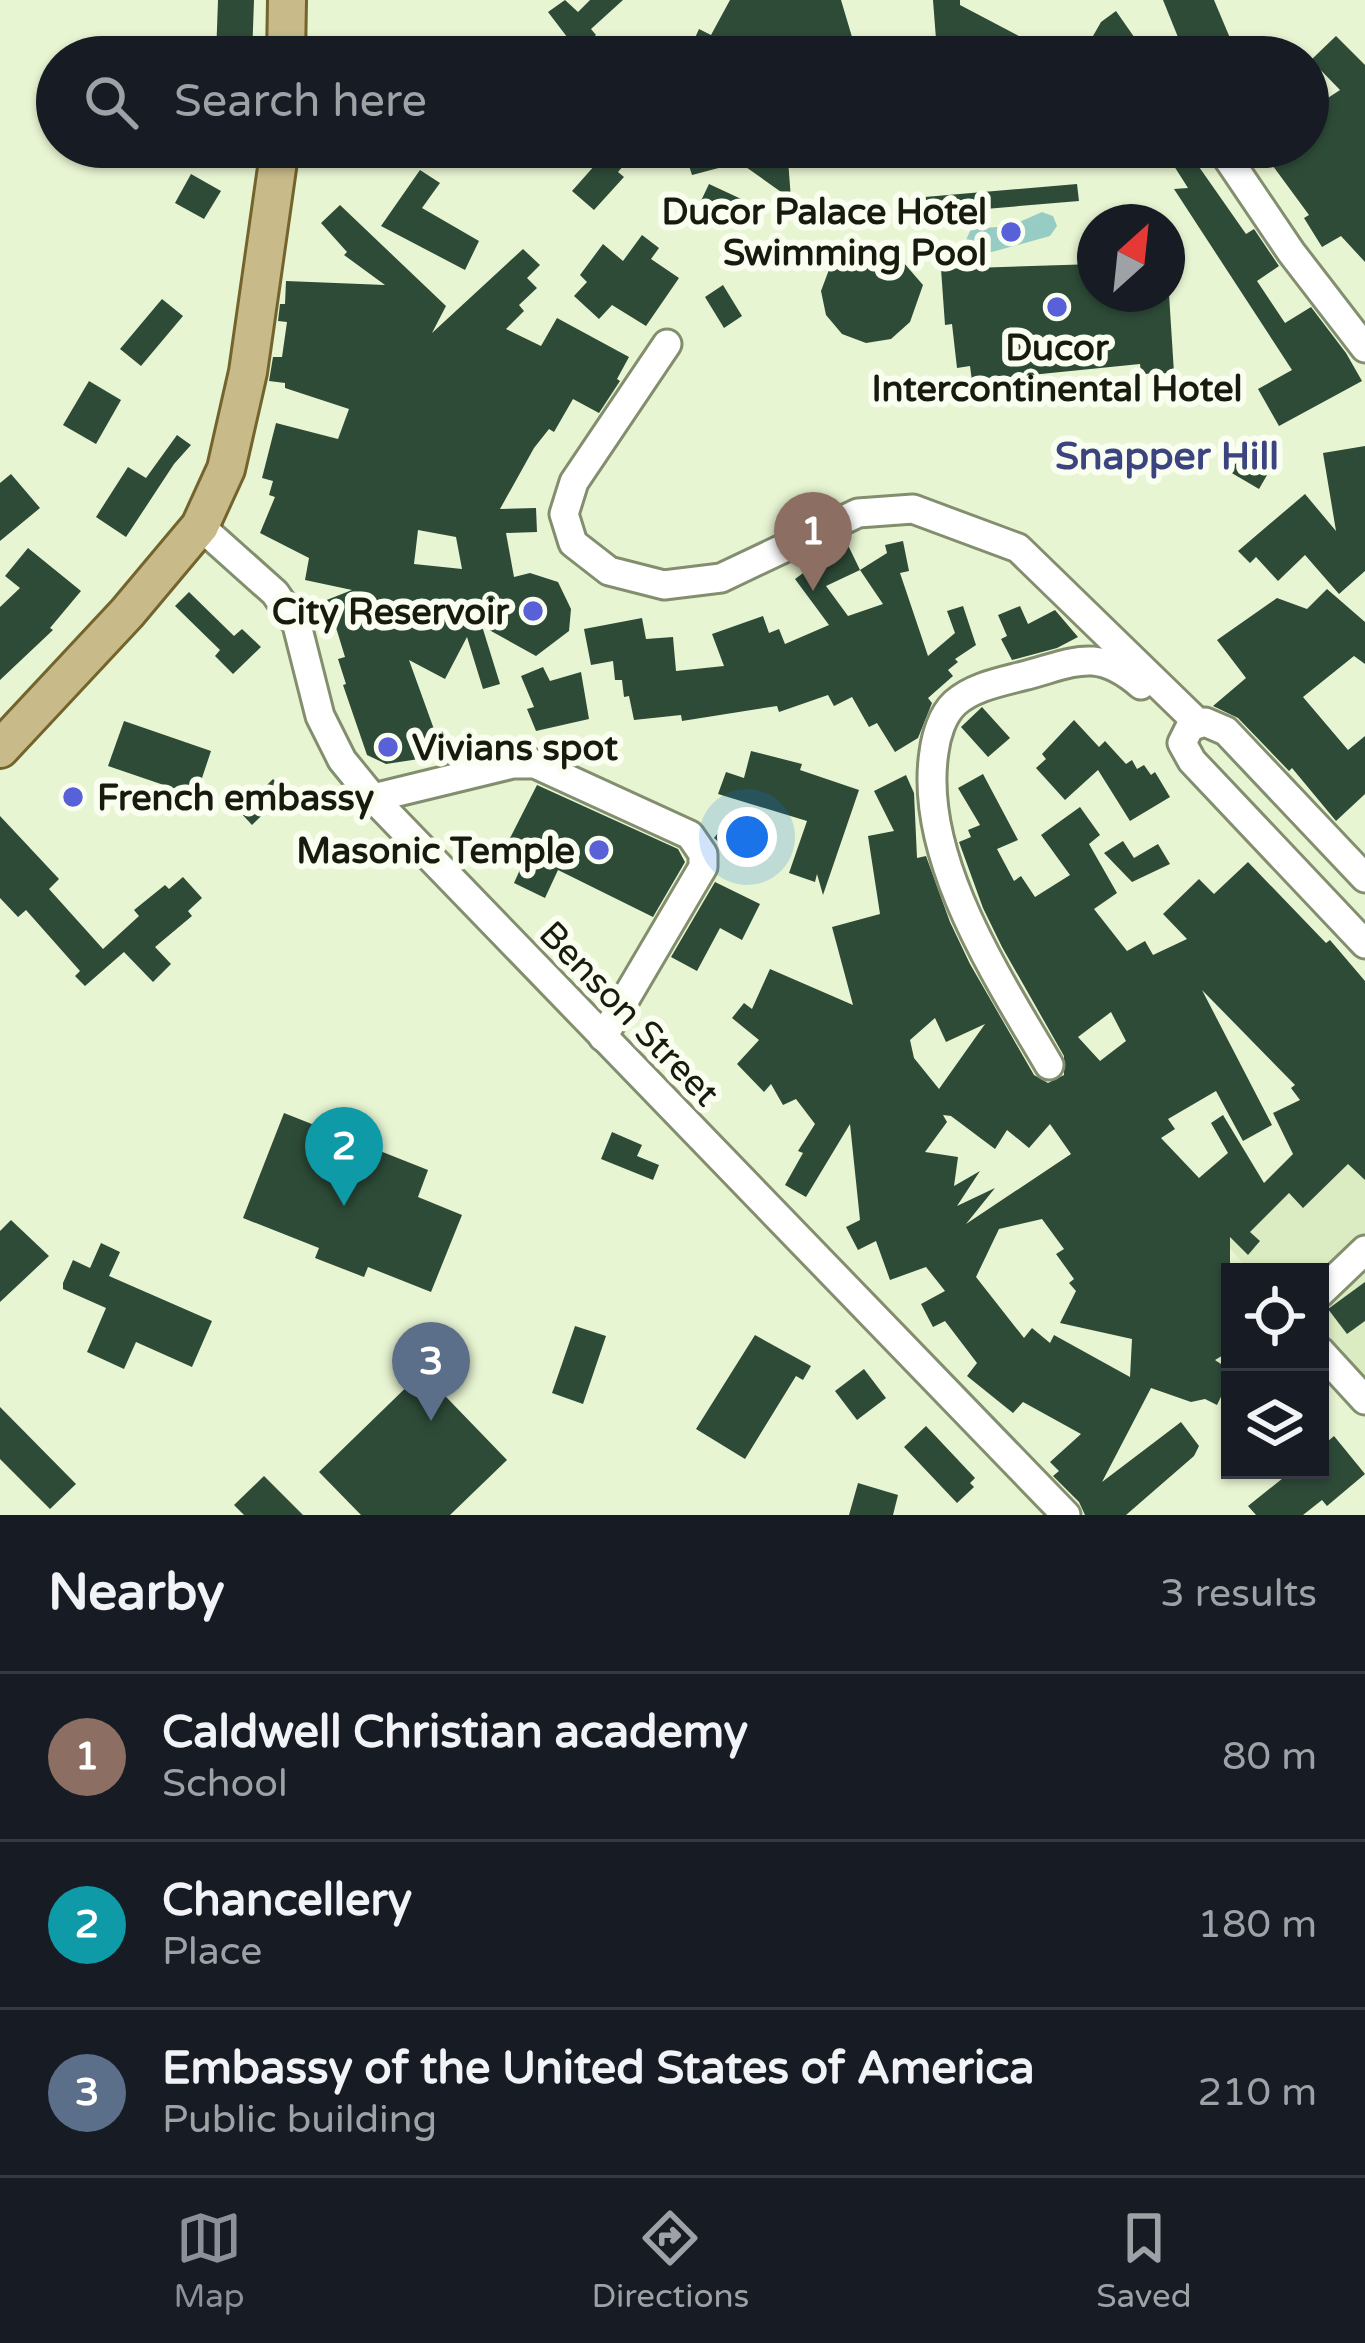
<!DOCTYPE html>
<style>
:root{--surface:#171b24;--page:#242831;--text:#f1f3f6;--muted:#9ea1a6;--line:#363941;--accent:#8c9099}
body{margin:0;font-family:"Varela Round",sans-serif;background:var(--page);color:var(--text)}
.controls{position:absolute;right:36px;bottom:36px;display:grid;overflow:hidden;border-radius:0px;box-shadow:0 3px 9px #0004}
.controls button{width:108px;height:108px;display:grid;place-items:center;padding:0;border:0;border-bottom:3px solid var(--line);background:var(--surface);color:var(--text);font:60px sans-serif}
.compass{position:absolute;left:1077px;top:204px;width:108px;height:108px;border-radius:50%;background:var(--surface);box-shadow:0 3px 9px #0004;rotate:27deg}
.you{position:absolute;left:747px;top:837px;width:42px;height:42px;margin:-30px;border:9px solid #fff;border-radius:50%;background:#1a73e8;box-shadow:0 0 0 18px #1a73e833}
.badge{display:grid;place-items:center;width:78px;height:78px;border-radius:50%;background:var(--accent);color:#fff;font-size:39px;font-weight:700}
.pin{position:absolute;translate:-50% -99px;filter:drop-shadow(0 3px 6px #0008)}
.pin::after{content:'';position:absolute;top:63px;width:42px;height:36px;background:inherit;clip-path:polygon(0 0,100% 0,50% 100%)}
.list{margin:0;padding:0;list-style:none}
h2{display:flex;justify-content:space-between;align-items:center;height:156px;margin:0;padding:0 48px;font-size:51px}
h2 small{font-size:39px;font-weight:400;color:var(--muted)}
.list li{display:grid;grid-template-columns:78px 1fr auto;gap:36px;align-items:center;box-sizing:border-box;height:168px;padding:0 48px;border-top:3px solid var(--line)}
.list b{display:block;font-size:45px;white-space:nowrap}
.list p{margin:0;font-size:39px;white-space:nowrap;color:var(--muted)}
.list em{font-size:39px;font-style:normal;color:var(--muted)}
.icon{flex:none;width:66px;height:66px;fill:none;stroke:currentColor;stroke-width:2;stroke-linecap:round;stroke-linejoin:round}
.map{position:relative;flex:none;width:1365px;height:1515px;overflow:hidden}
.search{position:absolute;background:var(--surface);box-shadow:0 3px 9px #0004;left:36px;right:36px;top:36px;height:132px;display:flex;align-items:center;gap:30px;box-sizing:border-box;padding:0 42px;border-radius:66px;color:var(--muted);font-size:45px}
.sheet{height:660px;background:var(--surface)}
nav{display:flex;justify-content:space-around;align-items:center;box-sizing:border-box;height:168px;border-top:3px solid var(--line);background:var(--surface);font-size:33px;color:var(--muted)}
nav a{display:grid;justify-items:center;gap:6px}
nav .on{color:var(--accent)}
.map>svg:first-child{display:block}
.built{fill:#dcecc2}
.water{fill:#97ccc4}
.building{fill:#2e4b38;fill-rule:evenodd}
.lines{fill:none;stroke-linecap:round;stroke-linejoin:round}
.minor-casing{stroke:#838e6f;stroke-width:33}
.major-casing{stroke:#72642c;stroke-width:42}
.minor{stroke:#fff;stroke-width:27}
.major{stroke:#c8ba89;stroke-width:36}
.poi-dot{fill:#5961d8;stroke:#f9fef0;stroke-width:4.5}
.labels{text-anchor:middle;stroke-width:12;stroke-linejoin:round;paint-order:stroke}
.poi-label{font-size:36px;font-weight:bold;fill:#171b0f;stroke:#f9fef0;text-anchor:end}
.street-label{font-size:36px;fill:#171b0f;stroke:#f9fef0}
.neighbourhood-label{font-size:39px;font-weight:bold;fill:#3c4480;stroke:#f9fef0}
</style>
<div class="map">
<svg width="1365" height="1515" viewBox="0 0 1365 1515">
<rect width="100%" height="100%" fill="#e8f5d2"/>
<path class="built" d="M 1365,1083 L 1365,1411 L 1320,1357 L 1320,1272 L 1250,1272 L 1223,1240 Z"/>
<path class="water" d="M 1042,212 L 1053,216 L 1057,226 L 1050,236 L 992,252 L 970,250 L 966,240 L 971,229 L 1010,226 Z"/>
<g class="building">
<path d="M 218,0 L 254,0 L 252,57 L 216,57 Z"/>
<path d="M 565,0 L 578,12 L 590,0 L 623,0 L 591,29 L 596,35 L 577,50 L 548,12 Z"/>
<path d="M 730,0 L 841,0 L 858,57 L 703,57 L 689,51 L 699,29 L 711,35 Z"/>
<path d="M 933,0 L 960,0 L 960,5 L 1059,57 L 970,57 L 936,39 Z"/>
<path d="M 1163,0 L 1214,0 L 1238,57 L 1186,57 Z"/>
<path d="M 1116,11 L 1139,44 L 1120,57 L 1081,57 L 1101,22 Z"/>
<path d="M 1336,36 L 1365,65 L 1365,262 L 1341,236 L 1322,247 L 1304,218 L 1309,215 L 1259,147 L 1308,147 L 1308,111 L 1340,90 L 1311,60 Z"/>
<path d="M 611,147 L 639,147 L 618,172 L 624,177 L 594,210 L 572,191 Z"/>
<path d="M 683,147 L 725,147 L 730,165 L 692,175 Z"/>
<path d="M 746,147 L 787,147 L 791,199 L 736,160 Z"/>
<path d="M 1162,147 L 1202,147 L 1206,158 L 1197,164 L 1246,234 L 1254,229 L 1279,266 L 1257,281 L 1285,323 L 1311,307 L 1346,353 L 1362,381 L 1279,426 L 1258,389 L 1292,370 L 1174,189 L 1188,188 Z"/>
<path d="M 420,170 L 440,183 L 422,208 L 479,241 L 465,270 L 381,226 Z"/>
<path d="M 191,174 L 221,191 L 204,219 L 175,203 Z"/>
<path d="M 709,184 L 752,204 L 742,225 L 699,205 Z"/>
<path d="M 1077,184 L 1079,201 L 914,215 L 913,198 Z"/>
<path d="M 340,205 L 446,306 L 432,333 L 523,249 L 540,265 L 527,278 L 537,288 L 519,305 L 524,311 L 506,329 L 541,346 L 557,318 L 629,357 L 617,379 L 620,381 L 599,413 L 573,399 L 554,432 L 549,429 L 534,448 L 500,509 L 536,508 L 537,532 L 506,533 L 514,577 L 530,573 L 558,582 L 571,609 L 569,631 L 536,656 L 482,626 L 500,684 L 483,689 L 467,637 L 445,679 L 409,660 L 435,732 L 442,730 L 448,749 L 419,759 L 386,764 L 367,755 L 343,685 L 346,684 L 338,659 L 345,657 L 334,621 L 328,624 L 319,603 L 352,590 L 305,580 L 309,558 L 260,533 L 275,497 L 269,495 L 273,481 L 262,478 L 276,423 L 338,439 L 349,409 L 285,388 L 285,383 L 269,381 L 273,357 L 282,357 L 287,322 L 278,321 L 280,304 L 285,304 L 286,281 L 385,285 L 344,255 L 347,252 L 321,223 ZM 418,530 L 456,537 L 462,569 L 414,564 Z"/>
<path d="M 642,235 L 659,248 L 651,259 L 679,278 L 646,326 L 612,305 L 599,319 L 574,296 L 587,282 L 580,275 L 603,244 L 623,261 Z"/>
<path d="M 874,247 L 897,255 L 923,285 L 910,322 L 891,339 L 866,343 L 842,334 L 826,315 L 821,291 L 830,267 L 849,251 Z"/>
<path d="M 1095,264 L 1095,294 L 1169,294 L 1174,373 L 1141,374 L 1140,364 L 972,381 L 970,366 L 957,368 L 952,324 L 945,325 L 941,269 Z"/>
<path d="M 723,285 L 742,316 L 724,328 L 705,297 Z"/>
<path d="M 162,299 L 183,316 L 141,366 L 120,349 Z"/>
<path d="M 89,381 L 121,400 L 96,444 L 63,425 Z"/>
<path d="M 177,435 L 191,445 L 174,464 L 126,537 L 96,517 L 128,467 L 146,478 Z"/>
<path d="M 1365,446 L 1365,571 L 1339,594 L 1305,555 L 1278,581 L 1256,557 L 1250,563 L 1238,551 L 1305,494 L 1336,531 L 1323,453 Z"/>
<path d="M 1245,447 L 1274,463 L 1259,489 L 1230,472 Z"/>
<path d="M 11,474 L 40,508 L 0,541 L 0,483 Z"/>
<path d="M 846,541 L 860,570 L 887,553 L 885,545 L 903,541 L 909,571 L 900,573 L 928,656 L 955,633 L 947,611 L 963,606 L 976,645 L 955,659 L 958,662 L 948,670 L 953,676 L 928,698 L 932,703 L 918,738 L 895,752 L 877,723 L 869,727 L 852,697 L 834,706 L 828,695 L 779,712 L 777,706 L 682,721 L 681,715 L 634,720 L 629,696 L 624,697 L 622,680 L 615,680 L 613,661 L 591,665 L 584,629 L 642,618 L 646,639 L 673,637 L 676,671 L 724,666 L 712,634 L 763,616 L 769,633 L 779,629 L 785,644 L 829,625 L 795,579 L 821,560 L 818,554 ZM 860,570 L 883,604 L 848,616 L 826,586 Z"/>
<path d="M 28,548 L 81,591 L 50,628 L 53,630 L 0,680 L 0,607 L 20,588 L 5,576 Z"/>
<path d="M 1327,589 L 1365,622 L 1365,664 L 1354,656 L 1303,697 L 1348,750 L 1365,736 L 1365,794 L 1336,821 L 1292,768 L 1289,771 L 1238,718 L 1213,706 L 1246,678 L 1217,640 L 1277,598 L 1307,609 Z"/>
<path d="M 189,592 L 234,636 L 242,629 L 261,647 L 233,674 L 215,656 L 220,650 L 175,606 Z"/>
<path d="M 1020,606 L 1028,624 L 1055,610 L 1078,637 L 1057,648 L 1012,660 L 1001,639 L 1007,636 L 998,615 Z"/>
<path d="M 543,667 L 550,681 L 581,672 L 589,719 L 536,731 L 527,709 L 534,707 L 521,676 Z"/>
<path d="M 982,707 L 1010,738 L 988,757 L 961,727 Z"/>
<path d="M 1074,720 L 1099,747 L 1105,741 L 1126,764 L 1132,760 L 1137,769 L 1144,765 L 1151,775 L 1155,772 L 1170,797 L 1130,821 L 1098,770 L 1065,800 L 1036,768 L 1046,759 L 1042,754 Z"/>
<path d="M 124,721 L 211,751 L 196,796 L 108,766 Z"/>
<path d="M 751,751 L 802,764 L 800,770 L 859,790 L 823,895 L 817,874 L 815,882 L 789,873 L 807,821 L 718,794 L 726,772 L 744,778 Z"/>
<path d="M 983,774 L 1018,840 L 997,849 L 1014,881 L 1021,876 L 1035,897 L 1070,875 L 1041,835 L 1080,807 L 1100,835 L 1089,844 L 1117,893 L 1094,909 L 1127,951 L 1145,941 L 1153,955 L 1187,939 L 1163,914 L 1199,879 L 1214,894 L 1248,862 L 1326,943 L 1330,940 L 1365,981 L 1365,1180 L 1348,1164 L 1303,1208 L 1289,1193 L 1250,1232 L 1260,1241 L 1248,1255 L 1230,1237 L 1230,1351 L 1215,1360 L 1230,1370 L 1230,1378 L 1217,1405 L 1205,1399 L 1191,1402 L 1151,1388 L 1102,1482 L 1181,1422 L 1199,1446 L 1194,1456 L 1126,1515 L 1085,1515 L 1079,1502 L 1053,1476 L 1059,1471 L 1050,1462 L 1081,1434 L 1023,1402 L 1013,1413 L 967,1376 L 977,1363 L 945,1321 L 933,1327 L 921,1304 L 945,1291 L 926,1267 L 890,1280 L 876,1241 L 858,1250 L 846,1227 L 860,1220 L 850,1124 L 806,1197 L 785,1185 L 803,1153 L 798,1151 L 815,1124 L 796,1099 L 783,1105 L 771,1084 L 764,1092 L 737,1064 L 759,1040 L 732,1018 L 744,1003 L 752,1009 L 770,969 L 853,1005 L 832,927 L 880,914 L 868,836 L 894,831 L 874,791 L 906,775 L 914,793 L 917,858 L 926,856 L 950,922 L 970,964 L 1034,1075 L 1048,1083 L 1064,1075 L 1064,1056 L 1002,947 L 983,908 L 959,842 L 971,837 L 968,830 L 980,825 L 958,788 ZM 1202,990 L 1295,1085 L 1291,1088 L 1300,1100 L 1273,1113 L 1293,1154 L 1264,1183 L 1223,1115 L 1211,1123 L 1228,1153 L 1199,1178 L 1161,1138 L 1175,1129 L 1168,1119 L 1216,1091 L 1243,1141 L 1272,1125 ZM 1111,1012 L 1126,1041 L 1100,1061 L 1078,1037 ZM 935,1018 L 946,1042 L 985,1024 L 939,1089 L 914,1058 L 910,1040 ZM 943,1115 L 951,1116 L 995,1149 L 1007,1130 L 1029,1148 L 1050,1124 L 1071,1154 L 966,1224 L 995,1188 L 957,1206 L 980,1171 L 954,1186 L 958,1157 L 925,1152 L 947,1122 ZM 1042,1219 L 1064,1249 L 1056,1254 L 1074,1279 L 1069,1283 L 1076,1291 L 1060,1323 L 1132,1339 L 1130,1377 L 1054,1335 L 1050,1343 L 1032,1328 L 1024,1338 L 976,1277 L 999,1229 Z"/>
<path d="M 273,779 L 286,792 L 252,825 L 240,812 Z"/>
<path d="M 537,785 L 678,849 L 685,862 L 653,917 L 558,870 L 545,898 L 514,883 L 527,854 L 507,844 Z"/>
<path d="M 733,814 L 762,837 L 742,862 L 714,838 Z"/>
<path d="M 0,816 L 59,879 L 49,889 L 103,949 L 139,916 L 134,910 L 165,885 L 169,889 L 183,877 L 202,898 L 188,911 L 192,916 L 155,947 L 171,964 L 153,982 L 124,952 L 85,986 L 75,976 L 80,971 L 26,910 L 18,917 L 0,898 Z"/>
<path d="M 1123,841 L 1134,858 L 1158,844 L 1170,864 L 1132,882 L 1104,853 Z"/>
<path d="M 715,882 L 760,904 L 742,940 L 720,928 L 697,971 L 671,957 Z"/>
<path d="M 284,1113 L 428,1170 L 418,1197 L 462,1215 L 431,1292 L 368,1267 L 364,1277 L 315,1258 L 319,1248 L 243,1218 Z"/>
<path d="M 612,1132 L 642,1145 L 637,1156 L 659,1165 L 653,1180 L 601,1159 Z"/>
<path d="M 11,1220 L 49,1256 L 0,1302 L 0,1231 Z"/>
<path d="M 101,1243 L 120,1252 L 109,1276 L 212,1321 L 192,1367 L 136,1342 L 124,1369 L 87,1352 L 106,1308 L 63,1289 L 63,1283 L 73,1260 L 90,1268 Z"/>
<path d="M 1365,1282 L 1365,1321 L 1347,1334 L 1328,1309 Z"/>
<path d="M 575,1326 L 606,1336 L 583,1404 L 552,1393 Z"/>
<path d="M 755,1335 L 811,1366 L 803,1380 L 796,1376 L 745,1459 L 696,1429 Z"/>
<path d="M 864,1369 L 886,1398 L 857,1420 L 835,1391 Z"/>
<path d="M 422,1372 L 507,1460 L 450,1515 L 361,1515 L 319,1472 Z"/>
<path d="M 0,1407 L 76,1484 L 50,1509 L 0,1459 Z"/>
<path d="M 926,1426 L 975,1478 L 970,1483 L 974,1487 L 957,1503 L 904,1447 Z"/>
<path d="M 1334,1436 L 1365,1474 L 1327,1506 L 1322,1500 L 1303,1515 L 1256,1515 L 1248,1506 L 1293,1470 L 1320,1470 L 1320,1448 Z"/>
<path d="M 264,1476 L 303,1515 L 244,1515 L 234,1505 Z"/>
<path d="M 858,1483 L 898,1495 L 893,1515 L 849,1515 Z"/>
</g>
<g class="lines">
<defs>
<g id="minor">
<path d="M 1220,147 L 1291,252 L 1365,348"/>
<path d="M 667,344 L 574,482 L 564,514 L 573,543 L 609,571 L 664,585 L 721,578 L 858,513 L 913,509 L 1018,548 L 1197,722"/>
<path d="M 200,526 L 275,593 L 297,625 L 320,716 L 342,760 L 373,798 L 1066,1515"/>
<path d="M 373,798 L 513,764 L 535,764 L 690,835 L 703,854 L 703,867 L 603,1037"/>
<path d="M 1365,878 L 1226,731 L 1205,722 L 1190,727 L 1182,743 L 1192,761 L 1365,944"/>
<path d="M 1049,1065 C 998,978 918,857 934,752 C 936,736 942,715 955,703 C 973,687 1000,682 1023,676 C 1074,663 1096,646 1141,685"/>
<path d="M 1320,1293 L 1365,1250"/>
<path d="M 1320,1351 L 1365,1400"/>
</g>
<g id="major">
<path d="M 286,57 L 287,0"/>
<path d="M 0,749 L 127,613 L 200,526 L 226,469 L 248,372 L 280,147"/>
</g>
</defs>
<use href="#minor" class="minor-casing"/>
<use href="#major" class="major-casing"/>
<use href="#minor" class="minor"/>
<use href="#major" class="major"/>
</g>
<g class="poi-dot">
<circle cx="1011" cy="232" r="12"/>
<circle cx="1057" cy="307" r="12"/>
<circle cx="533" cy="611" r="12"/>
<circle cx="388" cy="747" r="12"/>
<circle cx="73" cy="797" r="12"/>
<circle cx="599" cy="850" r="12"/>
</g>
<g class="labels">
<g class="poi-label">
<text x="987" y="224">Ducor Palace Hotel<tspan x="987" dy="41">Swimming Pool</tspan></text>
<text x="1057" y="360" text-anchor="middle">Ducor<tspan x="1057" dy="41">Intercontinental Hotel</tspan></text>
<text x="509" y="624">City Reservoir</text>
<text x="412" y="760" text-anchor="start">Vivians spot</text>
<text x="97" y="810" text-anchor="start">French embassy</text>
<text x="575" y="863">Masonic Temple</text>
</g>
<g class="street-label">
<text transform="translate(630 1013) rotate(46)" y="13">Benson Street</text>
</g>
<g class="neighbourhood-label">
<text x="1167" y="469">Snapper Hill</text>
</g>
</g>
</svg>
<div class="controls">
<button><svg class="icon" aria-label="locate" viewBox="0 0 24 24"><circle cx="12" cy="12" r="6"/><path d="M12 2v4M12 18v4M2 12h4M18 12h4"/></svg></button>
<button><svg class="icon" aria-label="layers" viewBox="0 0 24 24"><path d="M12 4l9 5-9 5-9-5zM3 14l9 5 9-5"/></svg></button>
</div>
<svg class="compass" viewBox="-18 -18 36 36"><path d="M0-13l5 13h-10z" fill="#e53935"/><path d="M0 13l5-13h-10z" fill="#9ea1a6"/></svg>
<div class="you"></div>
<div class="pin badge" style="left:813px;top:591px;background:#8d6e63">1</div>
<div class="pin badge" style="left:344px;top:1206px;background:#0f9aa8">2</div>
<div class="pin badge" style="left:431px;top:1421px;background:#5c6f8a">3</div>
<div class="search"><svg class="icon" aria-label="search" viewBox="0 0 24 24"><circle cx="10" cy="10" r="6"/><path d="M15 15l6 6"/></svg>Search here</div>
</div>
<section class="sheet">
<h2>Nearby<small>3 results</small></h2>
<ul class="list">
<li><span class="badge" style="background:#8d6e63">1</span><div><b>Caldwell Christian academy</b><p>School</p></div><em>80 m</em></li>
<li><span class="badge" style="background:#0f9aa8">2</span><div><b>Chancellery</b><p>Place</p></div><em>180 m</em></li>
<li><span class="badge" style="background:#5c6f8a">3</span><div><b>Embassy of the United States of America</b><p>Public building</p></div><em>210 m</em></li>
</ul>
</section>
<nav>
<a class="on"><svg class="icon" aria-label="map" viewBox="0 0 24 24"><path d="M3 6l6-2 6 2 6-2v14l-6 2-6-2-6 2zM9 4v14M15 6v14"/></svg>Map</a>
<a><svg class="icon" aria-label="directions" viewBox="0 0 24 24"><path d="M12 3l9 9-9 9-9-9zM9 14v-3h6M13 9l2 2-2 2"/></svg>Directions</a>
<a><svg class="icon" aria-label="saved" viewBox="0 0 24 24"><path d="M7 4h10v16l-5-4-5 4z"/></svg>Saved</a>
</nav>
